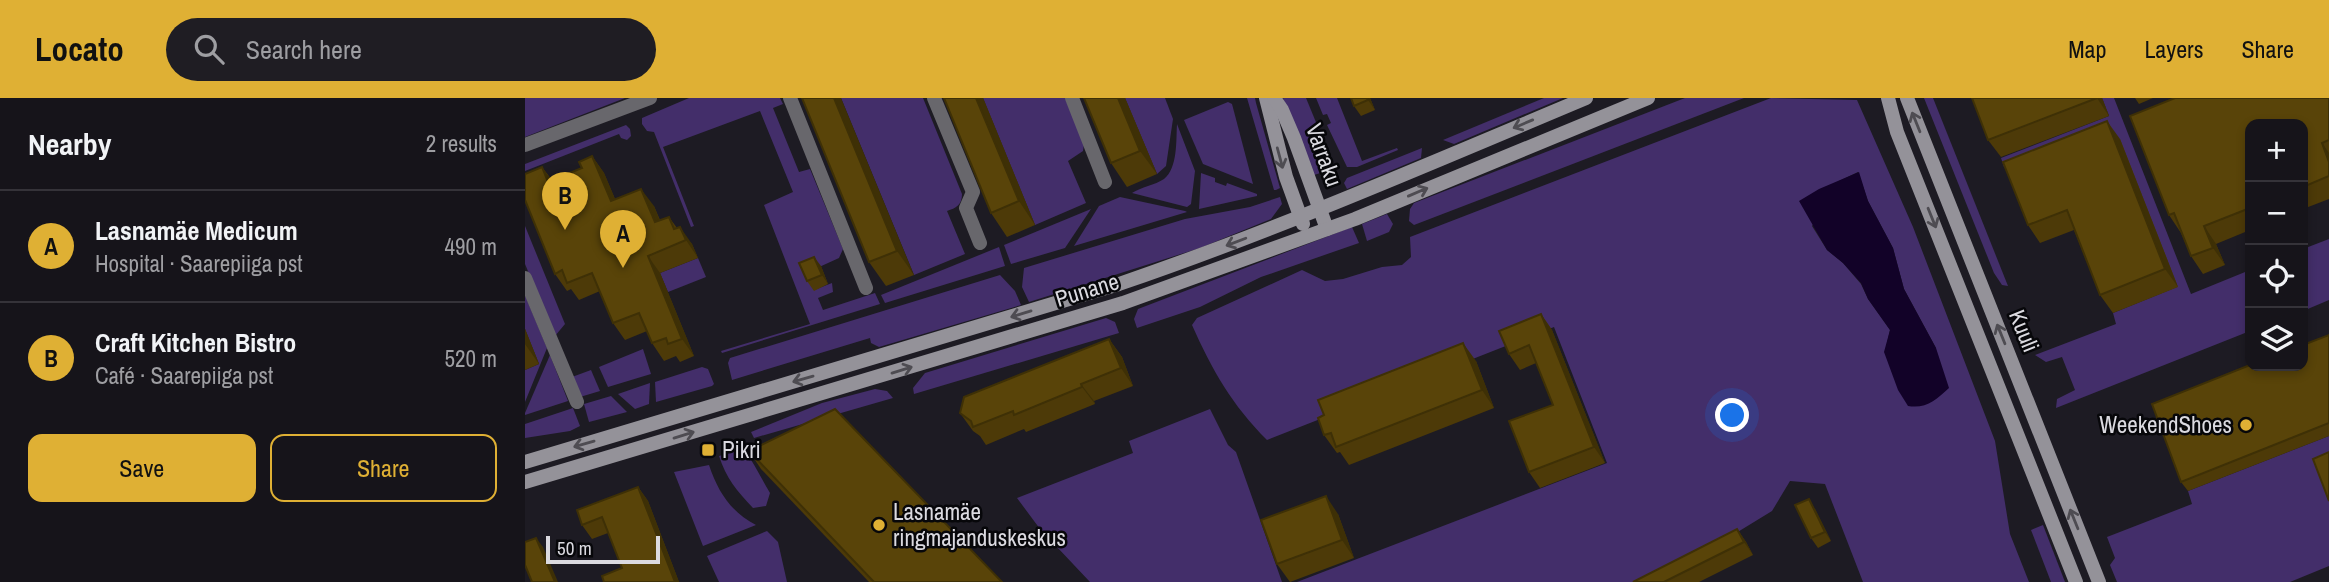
<!DOCTYPE html>
<meta charset="utf-8">
<style>
:root{--surface:#16141a;--page:#1f1d23;--text:#f1f3f6;--muted:#9e9ea2;--line:#353339;--accent:#dfb034}
body{margin:0;font-family:"Archivo Narrow",sans-serif;background:var(--page);color:var(--text)}
.controls{position:absolute;right:21px;top:21px;display:grid;overflow:hidden;border-radius:14px;box-shadow:0 4px 10px #0003}
.controls button{width:63px;height:63px;display:grid;place-items:center;padding:0;border:0;border-bottom:2px solid var(--line);background:var(--surface);color:var(--text);font:35px sans-serif}
.scale{position:absolute;left:21px;bottom:18px;width:114px;box-sizing:border-box;padding-left:7px;border:4px solid #dbdae0;border-top:0;font-size:19px;line-height:24px;white-space:nowrap;color:#dbdae0;-webkit-text-stroke:5px #07070a;paint-order:stroke}
.you{position:absolute;left:1208px;top:318px;width:24px;height:24px;margin:-18px;border:5px solid #fff;border-radius:50%;background:#1a73e8;box-shadow:0 0 0 10px #1a73e833}
.badge{display:grid;place-items:center;width:46px;height:46px;border-radius:50%;background:var(--accent);color:#111;font-size:23px;font-weight:700}
.pin{position:absolute;translate:-50% -58px;filter:drop-shadow(0 2px 4px #0008)}
.pin::after{content:'';position:absolute;top:37px;width:24px;height:21px;background:inherit;clip-path:polygon(0 0,100% 0,50% 100%)}
.list{margin:0;padding:0;list-style:none}
h2{display:flex;justify-content:space-between;align-items:center;height:91px;margin:0;padding:0 28px;font-size:30px}
h2 small{font-size:23px;font-weight:400;color:var(--muted)}
.list li{display:grid;grid-template-columns:46px 1fr auto;gap:21px;align-items:center;box-sizing:border-box;height:112px;padding:0 28px;border-top:2px solid var(--line)}
.list b{display:block;font-size:26px;white-space:nowrap}
.list p{margin:0;font-size:23px;white-space:nowrap;color:var(--muted)}
.list em{font-size:23px;font-style:normal;color:var(--muted)}
.actions{display:flex;gap:14px;padding:21px 28px}
.actions a{flex:1;padding:16px 0;border:2px solid var(--accent);border-radius:14px;text-align:center;font-size:24px;color:var(--accent)}
.actions .main{background:var(--accent);color:#111}
.icon{flex:none;width:38px;height:38px;fill:none;stroke:currentColor;stroke-width:2;stroke-linecap:round;stroke-linejoin:round}
.map{position:relative;flex:none;width:1804px;height:484px;overflow:hidden}
header{display:flex;align-items:center;gap:42px;box-sizing:border-box;height:98px;padding:0 35px;background:var(--accent);color:#111}
header strong{font-size:33px}
nav{display:flex;gap:38px;margin-inline-start:auto;font-size:24px}
.search{width:490px;height:63px;background:var(--page);display:flex;align-items:center;gap:18px;box-sizing:border-box;padding:0 24px;border-radius:38px;color:var(--muted);font-size:26px}
main{display:flex}
aside{flex:1;background:var(--surface)}
.map>svg:first-child{display:block}
.green{fill:#432e6a;fill-rule:evenodd}
.water{fill:#120228}
.lines{fill:none;stroke-linecap:round;stroke-linejoin:round}
.street{stroke:#68676c;stroke-width:14}
.secondary{stroke:#949299;stroke-width:14}
.wall{fill:#4d3a08}
.shaded-wall{fill:#3e3006}
.building{fill:#594409;stroke:#3e3006;stroke-width:2}
.oneway{stroke:#4e4c52}
.poi-dot{fill:#dfb034;stroke:#07070a;stroke-width:2.5}
.labels{text-anchor:middle;stroke-width:5;stroke-linejoin:round;paint-order:stroke}
.street-label{font-size:23px;fill:#dbdae0;stroke:#07070a}
.poi-label{font-size:23px;fill:#dbdae0;stroke:#07070a;text-anchor:start}
</style>
<header>
<strong>Locato</strong>
<div class="search"><svg class="icon" aria-label="search" viewBox="0 0 24 24"><circle cx="10" cy="10" r="6"/><path d="M15 15l6 6"/></svg>Search here</div>
<nav><a>Map</a><a>Layers</a><a>Share</a></nav>
</header>
<main>
<aside>
<h2>Nearby<small>2 results</small></h2>
<ul class="list">
<li><span class="badge">A</span><div><b>Lasnamäe Medicum</b><p>Hospital · Saarepiiga pst</p></div><em>490 m</em></li>
<li><span class="badge">B</span><div><b>Craft Kitchen Bistro</b><p>Café · Saarepiiga pst</p></div><em>520 m</em></li>
</ul>
<div class="actions"><a class="main">Save</a><a>Share</a></div>
</aside>
<div class="map">
<svg width="1804" height="484" viewBox="0 0 1804 484">
<rect width="100%" height="100%" fill="#1d1b23"/>
<g class="green">
<path d="M 0,0 L 100,0 L 0,39 Z"/>
<path d="M 164,0 L 255,0 L 258,6 L 248,10 L 274,74 L 285,71 L 318,151 L 314,160 L 281,175 L 289,192 L 307,185 L 308,194 L 293,200 L 298,212 L 350,195 L 355,206 L 197,255 L 196,253 L 285,226 L 239,107 L 268,94 L 235,13 L 138,49 L 169,128 L 166,129 L 129,34 L 122,33 L 117,26 L 117,20 Z"/>
<path d="M 316,0 L 398,0 L 437,96 C 437,107 431,110 422,113 L 440,156 L 389,177 Z"/>
<path d="M 458,0 L 540,0 L 559,46 L 558,53 L 543,63 L 561,105 L 510,127 Z"/>
<path d="M 600,0 L 640,0 L 648,21 L 641,68 L 632,76 Z"/>
<path d="M 722,0 L 730,0 L 731,5 L 755,90 L 751,92 L 749,92 Z"/>
<path d="M 758,0 L 781,0 L 809,68 L 808,71 L 789,77 Z"/>
<path d="M 791,0 L 812,0 L 837,63 L 872,50 L 873,52 L 832,69 L 822,69 L 802,27 L 806,25 L 802,16 L 798,17 Z"/>
<path d="M 1019,0 L 1038,0 L 929,46 L 918,42 Z"/>
<path d="M 1160,0 L 1219,0 L 889,127 L 884,123 L 885,111 L 889,105 Z"/>
<path d="M 1246,0 L 1332,2 L 1388,129 L 1470,343 L 1485,436 L 1504,484 L 1338,484 L 1300,386 L 1265,383 L 1247,413 L 1180,454 L 1117,484 L 772,484 L 1082,365 L 1029,229 L 742,342 C 707,307 687,272 667,227 L 672,220 L 777,172 L 800,183 L 818,181 L 857,169 L 877,167 L 886,159 L 885,139 ZM 1333,74 L 1343,103 L 1368,150 L 1379,191 L 1411,250 L 1360,254 L 1365,232 L 1343,201 L 1336,186 L 1318,165 L 1302,152 L 1287,128 L 1314,83 Z"/>
<path d="M 1399,0 L 1408,0 L 1483,188 L 1477,187 L 1469,175 Z"/>
<path d="M 1577,0 L 1589,0 L 1666,196 L 1725,172 L 1725,233 L 1531,310 L 1532,301 L 1550,292 L 1537,259 L 1521,264 L 1510,257 L 1591,226 L 1588,215 L 1652,189 L 1491,81 L 1479,69 L 1476,60 L 1584,18 Z"/>
<path d="M 703,4 L 707,6 L 728,86 L 678,66 L 659,22 Z"/>
<path d="M 652,26 L 670,73 L 666,106 L 662,109 L 607,95 C 616,89 630,87 639,81 C 653,70 651,42 652,26 Z"/>
<path d="M 101,27 L 105,31 L 106,38 L 102,42 L 96,40 L 94,36 L 0,73 L 0,66 Z"/>
<path d="M 897,50 L 896,60 L 822,91 L 819,85 L 822,80 Z"/>
<path d="M 676,75 L 690,80 L 690,84 L 701,88 L 702,85 L 732,96 L 732,98 L 674,111 Z"/>
<path d="M 595,99 L 660,113 L 662,114 L 549,148 L 574,108 Z"/>
<path d="M 755,99 L 757,106 L 746,121 L 675,150 L 504,204 L 497,189 L 499,170 L 660,121 L 725,109 Z"/>
<path d="M 566,111 L 540,150 L 486,166 L 479,147 Z"/>
<path d="M 862,116 L 868,126 L 864,134 L 842,143 L 837,126 Z"/>
<path d="M 0,128 L 40,226 L 30,238 L 0,166 Z"/>
<path d="M 827,129 L 834,145 L 736,179 L 675,209 L 612,230 L 609,221 L 613,211 Z"/>
<path d="M 1804,141 L 1804,202 L 1778,213 L 1778,151 Z"/>
<path d="M 474,149 L 480,168 L 360,205 L 356,197 Z"/>
<path d="M 173,160 L 181,179 L 143,194 L 135,175 Z"/>
<path d="M 475,177 L 490,193 L 496,207 L 354,249 L 346,245 L 345,240 L 207,282 L 203,265 L 205,260 Z"/>
<path d="M 0,197 L 22,250 L 0,304 L 0,272 L 14,266 L 0,231 Z"/>
<path d="M 581,220 L 590,224 L 594,235 L 389,296 L 388,290 L 400,275 Z"/>
<path d="M 118,251 L 126,276 L 83,289 L 74,269 Z"/>
<path d="M 25,257 L 43,303 L 0,317 L 0,315 Z"/>
<path d="M 177,269 L 183,271 L 189,286 L 187,288 L 131,304 L 130,284 Z"/>
<path d="M 66,272 L 75,293 L 55,299 L 47,279 Z"/>
<path d="M 125,285 L 124,306 L 110,311 L 93,296 Z"/>
<path d="M 350,291 L 362,293 L 368,300 L 229,340 L 226,334 L 297,305 Z"/>
<path d="M 86,298 L 102,314 L 64,324 L 59,306 Z"/>
<path d="M 48,310 L 55,328 L 45,333 L 0,340 L 0,326 Z"/>
<path d="M 685,311 L 703,347 L 711,354 L 757,484 L 565,484 L 515,431 L 492,400 L 608,355 L 604,343 Z"/>
<path d="M 1804,338 L 1804,468 L 1765,484 L 1592,484 L 1585,467 L 1590,460 L 1582,439 L 1667,406 L 1663,393 Z"/>
<path d="M 219,351 C 229,365 236,380 245,395 L 241,408 L 228,410 C 212,393 201,380 194,358 Z"/>
<path d="M 184,367 C 193,394 206,414 231,427 L 178,448 L 149,374 Z"/>
<path d="M 1518,427 L 1540,484 L 1526,484 L 1506,432 Z"/>
<path d="M 242,433 L 253,444 L 262,484 L 194,484 L 182,458 Z"/>
</g>
<path class="water" d="M 1334,74 L 1343,103 L 1368,150 L 1379,191 L 1411,250 L 1424,290 C 1411,302 1401,311 1383,308 L 1373,292 L 1359,254 L 1365,232 L 1343,201 L 1336,185 L 1318,165 L 1302,152 L 1274,103 L 1294,91 Z"/>
<g class="lines">
<g class="street">
<path d="M 265,0 L 341,190"/>
<path d="M 409,0 L 448,94 L 441,110 L 455,145"/>
<path d="M 547,0 L 580,84"/>
<path d="M 0,47 L 125,0"/>
<path d="M 0,180 L 52,304"/>
</g>
<g class="secondary">
<path d="M 741,0 L 761,79 L 778,126"/>
<path d="M 749,0 L 757,12 L 769,40 L 802,131"/>
<path d="M 1363,0 L 1372,34 L 1551,484"/>
<path d="M 1382,0 L 1574,484"/>
<path d="M 0,364 L 594,186 C 752,132 906,65 1061,0"/>
<path d="M 0,384 L 598,205 L 830,121 L 1123,0"/>
</g>
</g>
<g class="wall">
<path d="M 277,0 L 389,177 L 361,188 L 344,164 Z"/>
<path d="M 458,0 L 510,127 L 482,139 L 466,115 Z"/>
<path d="M 600,0 L 632,76 L 602,89 L 586,65 Z"/>
<path d="M 845,0 L 850,12 L 836,18 L 829,8 Z"/>
<path d="M 1447,0 L 1577,0 L 1584,18 L 1476,59 L 1463,42 Z"/>
<path d="M 1610,0 L 1628,0 L 1614,6 Z"/>
<path d="M 1650,0 L 1804,0 L 1804,101 L 1778,111 L 1778,26 L 1725,26 L 1725,132 L 1691,146 L 1700,167 L 1678,176 L 1666,158 L 1656,135 L 1644,117 L 1605,18 Z"/>
<path d="M 1595,41 L 1653,189 L 1588,215 L 1575,197 L 1549,132 L 1515,145 L 1503,127 Z"/>
<path d="M 67,58 L 79,75 L 90,101 L 129,108 L 135,122 L 144,119 L 152,130 L 167,146 L 173,160 L 135,175 L 169,258 L 155,264 L 151,258 L 139,263 L 127,245 L 122,233 L 100,242 L 88,225 L 75,193 L 54,202 L 46,191 L 42,193 L 30,176 L 17,69 L 27,82 L 57,70 Z"/>
<path d="M 296,168 L 303,186 L 289,193 L 282,183 Z"/>
<path d="M 1016,216 L 1027,232 L 1080,365 L 1015,390 L 1004,374 L 1028,307 L 1011,265 L 995,272 L 984,256 Z"/>
<path d="M 0,231 L 14,266 L 0,272 Z"/>
<path d="M 1804,237 L 1804,338 L 1663,393 L 1656,384 Z"/>
<path d="M 584,241 L 597,259 L 608,288 L 569,303 L 570,306 L 501,334 L 499,331 L 461,347 L 455,338 L 448,333 L 435,315 Z"/>
<path d="M 951,263 L 969,310 L 824,367 L 815,354 L 812,355 L 799,337 Z"/>
<path d="M 224,353 L 477,484 L 344,484 L 236,371 Z"/>
<path d="M 113,389 L 123,403 L 154,484 L 79,484 L 97,470 L 83,435 L 67,441 L 57,427 Z"/>
<path d="M 1290,411 L 1306,443 L 1293,450 L 1286,440 Z"/>
<path d="M 813,416 L 829,460 L 765,484 L 752,466 Z"/>
<path d="M 1212,431 L 1221,444 L 1228,457 L 1174,484 L 1108,484 Z"/>
</g>
<g class="shaded-wall">
<path d="M 309,0 L 316,0 L 389,177 L 372,153 Z"/>
<path d="M 451,0 L 458,0 L 510,127 L 494,103 Z"/>
<path d="M 593,0 L 600,0 L 632,76 L 615,53 Z"/>
<path d="M 842,0 L 845,0 L 850,12 L 843,2 Z"/>
<path d="M 1572,0 L 1577,0 L 1584,18 Z"/>
<path d="M 1582,23 L 1595,41 L 1653,189 L 1640,171 Z"/>
<path d="M 1797,45 L 1804,55 L 1804,64 Z"/>
<path d="M 67,58 L 79,75 L 98,120 L 86,103 Z"/>
<path d="M 17,69 L 29,86 L 23,84 Z"/>
<path d="M 116,91 L 129,108 L 142,141 L 130,124 Z"/>
<path d="M 1679,128 L 1691,146 L 1700,167 L 1688,150 Z"/>
<path d="M 155,129 L 167,146 L 173,160 L 161,142 Z"/>
<path d="M 123,158 L 135,175 L 169,258 L 157,241 Z"/>
<path d="M 289,159 L 296,168 L 303,186 L 297,177 Z"/>
<path d="M 1016,216 L 1027,232 L 1080,365 L 1069,349 Z"/>
<path d="M 0,231 L 14,266 L 0,246 Z"/>
<path d="M 584,241 L 597,259 L 608,288 L 596,270 Z"/>
<path d="M 938,245 L 951,263 L 969,310 L 957,292 Z"/>
<path d="M 556,286 L 569,303 L 570,306 L 557,289 Z"/>
<path d="M 113,389 L 123,403 L 154,484 L 150,484 Z"/>
<path d="M 801,398 L 813,416 L 829,460 L 817,442 Z"/>
<path d="M 1284,401 L 1290,411 L 1306,443 L 1300,434 Z"/>
<path d="M 1212,431 L 1221,444 L 1228,457 L 1219,444 Z"/>
<path d="M 11,440 L 18,449 L 33,484 L 30,484 Z"/>
</g>
<g class="building">
<path d="M 277,0 L 309,0 L 372,153 L 344,164 Z"/>
<path d="M 419,0 L 451,0 L 494,103 L 466,115 Z"/>
<path d="M 559,0 L 593,0 L 615,53 L 586,65 Z"/>
<path d="M 826,0 L 842,0 L 843,2 L 829,8 Z"/>
<path d="M 1447,0 L 1572,0 L 1463,42 Z"/>
<path d="M 1650,0 L 1804,0 L 1804,42 L 1797,45 L 1804,64 L 1804,78 L 1778,89 L 1778,26 L 1725,26 L 1725,110 L 1679,128 L 1688,150 L 1666,158 L 1649,115 L 1644,117 L 1605,18 Z"/>
<path d="M 1582,23 L 1640,171 L 1575,197 L 1542,112 L 1503,127 L 1478,64 Z"/>
<path d="M 67,58 L 86,103 L 116,91 L 130,124 L 144,119 L 149,131 L 155,129 L 161,142 L 123,158 L 157,241 L 143,246 L 141,240 L 127,245 L 114,215 L 88,225 L 67,175 L 42,185 L 37,172 L 30,176 L 0,102 L 0,76 L 17,69 L 23,84 L 57,70 L 54,64 Z"/>
<path d="M 289,159 L 297,177 L 282,183 L 274,165 Z"/>
<path d="M 1016,216 L 1069,349 L 1004,374 L 984,323 L 1028,307 L 1004,247 L 984,256 L 974,233 Z"/>
<path d="M 1804,237 L 1804,325 L 1656,384 L 1627,306 L 1725,267 L 1778,268 L 1778,247 Z"/>
<path d="M 584,241 L 596,270 L 556,286 L 557,289 L 489,317 L 488,313 L 448,329 L 446,323 L 435,315 L 439,299 Z"/>
<path d="M 938,245 L 957,292 L 811,349 L 806,335 L 799,337 L 793,320 L 799,317 L 793,302 Z"/>
<path d="M 310,311 L 477,484 L 349,484 L 224,353 Z"/>
<path d="M 1804,354 L 1804,403 L 1788,361 Z"/>
<path d="M 113,389 L 150,484 L 79,484 L 77,478 L 97,470 L 77,419 L 57,427 L 52,412 Z"/>
<path d="M 801,398 L 817,442 L 752,466 L 736,422 Z"/>
<path d="M 1284,401 L 1300,434 L 1286,440 L 1270,407 Z"/>
<path d="M 1212,431 L 1219,444 L 1139,484 L 1108,484 Z"/>
<path d="M 11,440 L 30,484 L 7,484 L 0,467 L 0,444 Z"/>
</g>
<defs><path id="oneway-shaft" d="M-6 0H5M1.5-3L5.5 0L1.5 3" fill="none" stroke-width="1.6" stroke-linecap="round" stroke-linejoin="round" transform="scale(1.75)"/></defs>
<g class="oneway">
<use href="#oneway-shaft" transform="translate(1391 24) rotate(-112)"/>
<use href="#oneway-shaft" transform="translate(998 26) rotate(157)"/>
<use href="#oneway-shaft" transform="translate(755 60) rotate(75)"/>
<use href="#oneway-shaft" transform="translate(893 94) rotate(-23)"/>
<use href="#oneway-shaft" transform="translate(1407 120) rotate(68)"/>
<use href="#oneway-shaft" transform="translate(711 144) rotate(159)"/>
<use href="#oneway-shaft" transform="translate(496 216) rotate(163)"/>
<use href="#oneway-shaft" transform="translate(1476 236) rotate(-112)"/>
<use href="#oneway-shaft" transform="translate(377 272) rotate(-17)"/>
<use href="#oneway-shaft" transform="translate(278 281) rotate(164)"/>
<use href="#oneway-shaft" transform="translate(159 337) rotate(-17)"/>
<use href="#oneway-shaft" transform="translate(59 346) rotate(164)"/>
<use href="#oneway-shaft" transform="translate(1549 421) rotate(-112)"/>
</g>
<g class="poi-dot">
<circle cx="1721" cy="327" r="7"/>
<rect x="176" y="345" width="14" height="14" rx="3.5"/>
<circle cx="354" cy="427" r="7"/>
</g>
<g class="labels">
<g class="street-label">
<text transform="translate(799 57) rotate(70)" y="8">Varraku</text>
<text transform="translate(562 192) rotate(-17)" y="8">Punane</text>
<text transform="translate(1499 233) rotate(68)" y="8">Kuuli</text>
</g>
<g class="poi-label">
<text x="1707" y="335" text-anchor="end">WeekendShoes</text>
<text x="197" y="360">Pikri</text>
<text x="368" y="422">Lasnamäe<tspan x="368" dy="26">ringmajanduskeskus</tspan></text>
</g>
</g>
</svg>
<div class="controls">
<button>+</button>
<button>−</button>
<button><svg class="icon" aria-label="locate" viewBox="0 0 24 24"><circle cx="12" cy="12" r="6"/><path d="M12 2v4M12 18v4M2 12h4M18 12h4"/></svg></button>
<button><svg class="icon" aria-label="layers" viewBox="0 0 24 24"><path d="M12 4l9 5-9 5-9-5zM3 14l9 5 9-5"/></svg></button>
</div>
<div class="scale">50 m</div>
<div class="you"></div>
<div class="pin badge" style="left:98px;top:170px">A</div>
<div class="pin badge" style="left:40px;top:132px">B</div>
</div>
</main>
